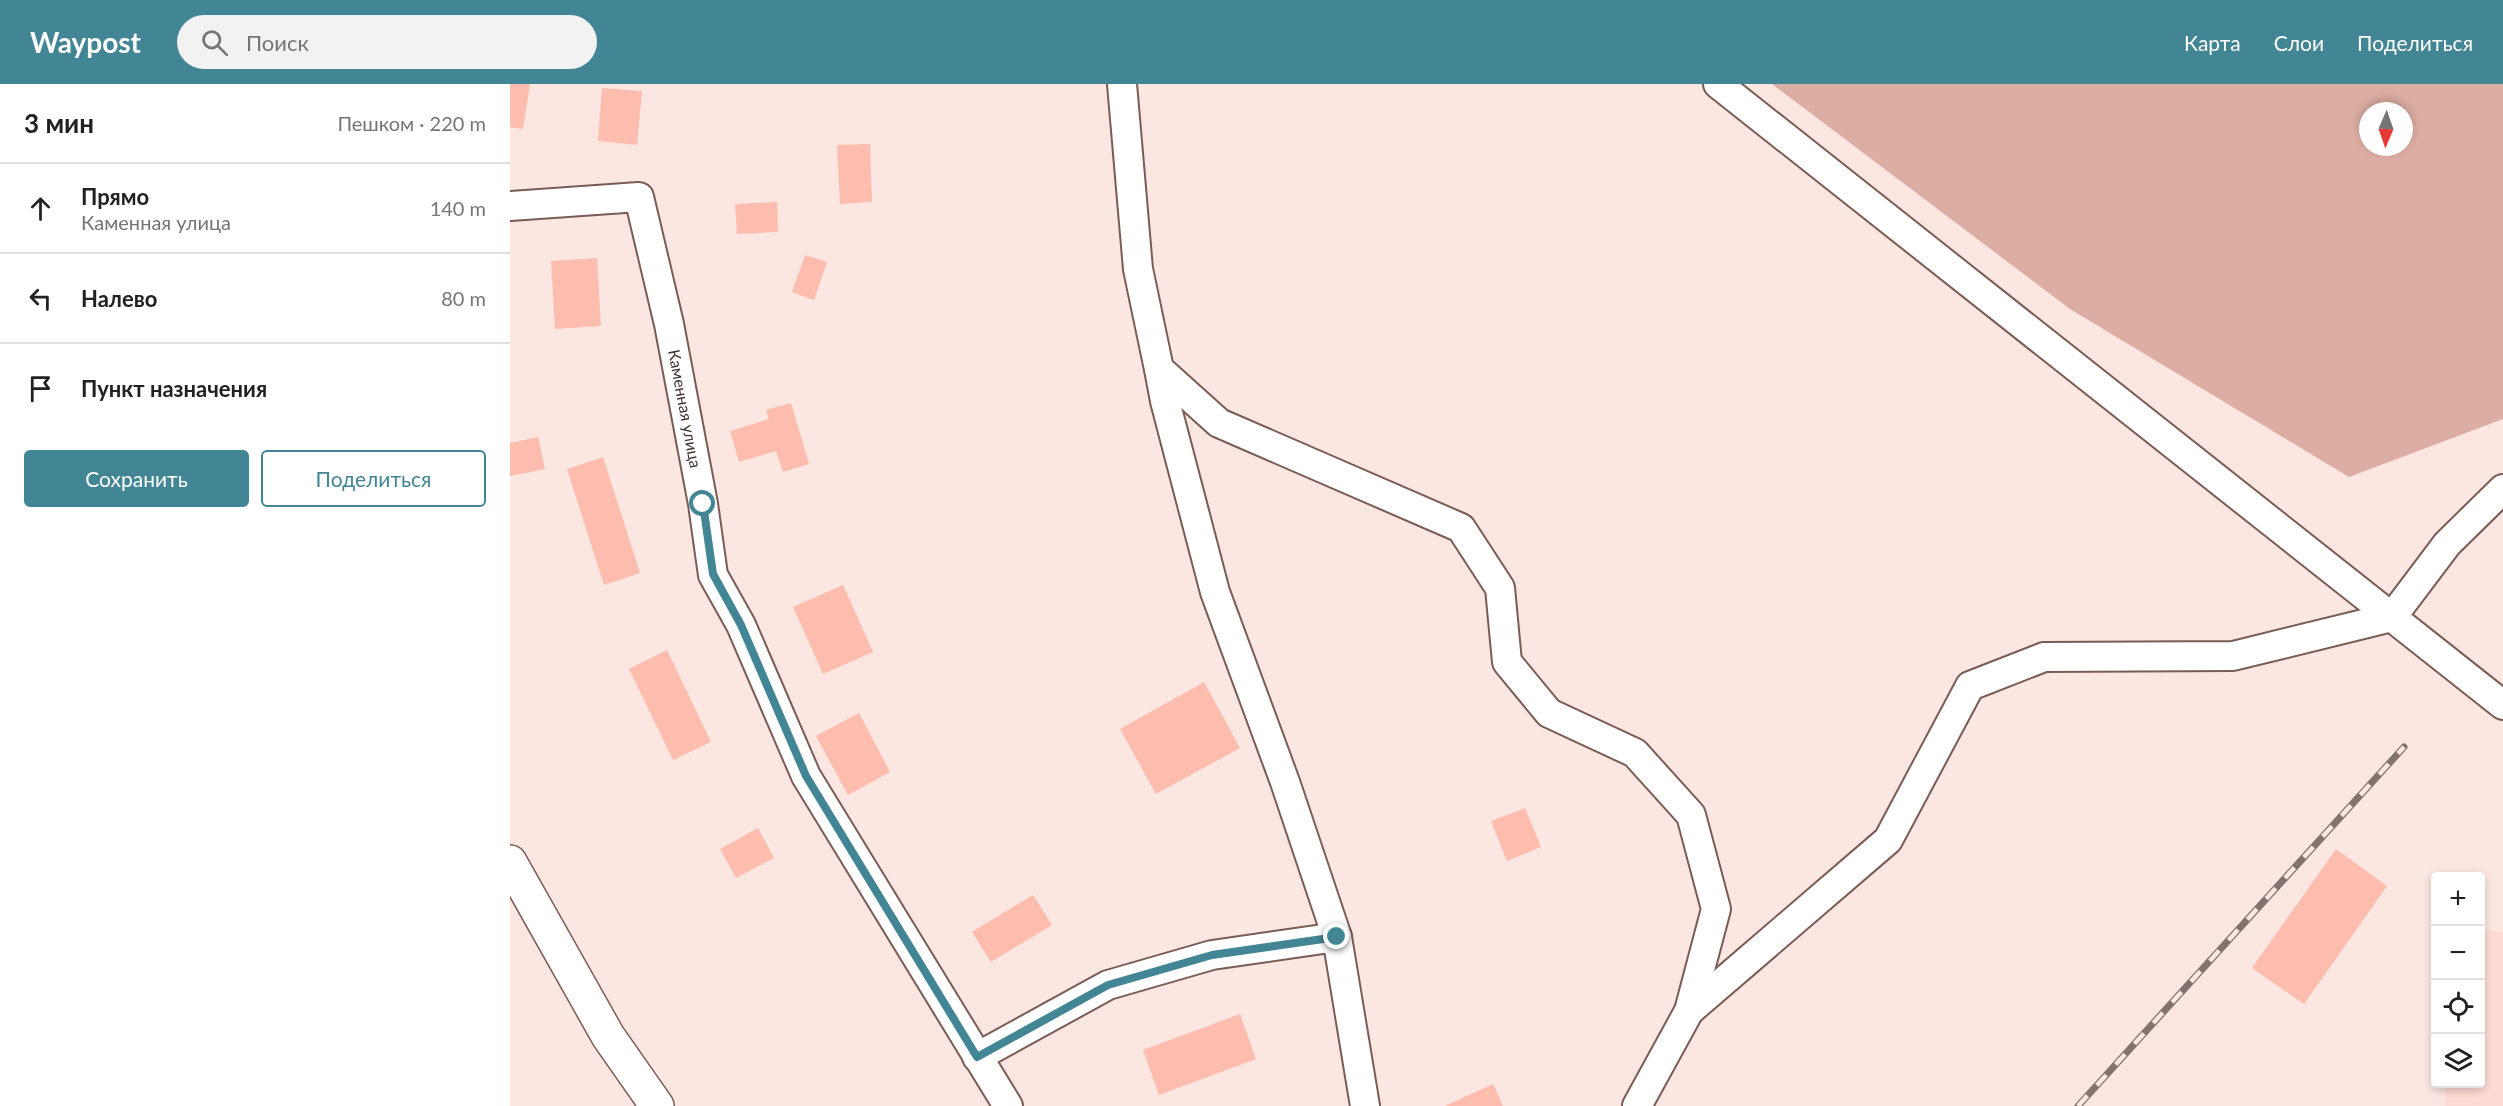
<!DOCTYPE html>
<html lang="ru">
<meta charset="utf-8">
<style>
:root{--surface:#fff;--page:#f2f2f2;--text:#202124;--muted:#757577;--line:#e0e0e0;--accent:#428695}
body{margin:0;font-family:Lato,sans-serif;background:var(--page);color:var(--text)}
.controls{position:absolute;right:18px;bottom:18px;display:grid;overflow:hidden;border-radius:6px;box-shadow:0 3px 9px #0003}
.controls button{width:54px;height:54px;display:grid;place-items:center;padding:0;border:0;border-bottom:2px solid var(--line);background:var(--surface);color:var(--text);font:30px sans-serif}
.compass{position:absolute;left:1849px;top:18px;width:54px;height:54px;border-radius:50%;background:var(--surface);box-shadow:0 3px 9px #0003;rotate:182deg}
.stop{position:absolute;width:18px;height:18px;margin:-14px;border:4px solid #428695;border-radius:50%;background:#fff}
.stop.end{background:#428695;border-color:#fff;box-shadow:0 2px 6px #0008}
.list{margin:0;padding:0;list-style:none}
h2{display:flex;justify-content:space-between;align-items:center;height:78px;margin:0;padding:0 24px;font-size:26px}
h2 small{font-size:20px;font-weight:400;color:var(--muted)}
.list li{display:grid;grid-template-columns:39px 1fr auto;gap:18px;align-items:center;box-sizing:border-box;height:90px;padding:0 24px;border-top:2px solid var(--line)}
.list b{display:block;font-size:22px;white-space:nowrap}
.list p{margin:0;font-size:20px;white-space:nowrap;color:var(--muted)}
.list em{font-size:20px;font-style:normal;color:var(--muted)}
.actions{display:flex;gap:12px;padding:18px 24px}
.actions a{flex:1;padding:14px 0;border:2px solid var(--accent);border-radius:6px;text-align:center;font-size:21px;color:var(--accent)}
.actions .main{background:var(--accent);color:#fff}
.icon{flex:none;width:33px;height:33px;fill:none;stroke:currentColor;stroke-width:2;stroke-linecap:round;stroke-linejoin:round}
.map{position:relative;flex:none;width:1993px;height:1022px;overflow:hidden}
header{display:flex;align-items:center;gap:36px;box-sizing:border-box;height:84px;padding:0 30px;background:var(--accent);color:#fff}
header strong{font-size:28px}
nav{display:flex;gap:33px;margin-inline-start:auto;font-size:21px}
.search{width:420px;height:54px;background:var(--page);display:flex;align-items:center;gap:15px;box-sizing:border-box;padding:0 21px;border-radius:33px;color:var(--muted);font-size:22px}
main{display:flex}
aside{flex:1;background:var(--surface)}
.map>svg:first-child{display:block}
.built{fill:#fddbd3}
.green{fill:#dcada2;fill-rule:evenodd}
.building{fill:#fcbdae}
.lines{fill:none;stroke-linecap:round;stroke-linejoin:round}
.minor-casing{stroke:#795c55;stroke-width:32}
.primary-casing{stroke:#795c55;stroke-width:36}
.minor{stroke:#fff;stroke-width:28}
.primary{stroke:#fff;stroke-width:33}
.rail-casing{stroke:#83736f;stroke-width:7}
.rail{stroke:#fbe6e1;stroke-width:4.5;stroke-dasharray:14;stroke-linecap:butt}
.route{stroke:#428695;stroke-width:8}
.labels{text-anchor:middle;stroke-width:4.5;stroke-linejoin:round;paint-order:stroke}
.street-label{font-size:16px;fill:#3f322f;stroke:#fbe6e1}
</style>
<header>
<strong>Waypost</strong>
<div class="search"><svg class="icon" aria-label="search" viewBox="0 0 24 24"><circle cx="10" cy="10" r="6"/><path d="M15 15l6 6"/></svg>Поиск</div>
<nav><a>Карта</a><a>Слои</a><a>Поделиться</a></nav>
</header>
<main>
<aside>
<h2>3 мин<small>Пешком · 220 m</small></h2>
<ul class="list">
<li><svg class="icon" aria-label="ahead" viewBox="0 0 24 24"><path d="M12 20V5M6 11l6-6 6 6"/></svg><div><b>Прямо</b><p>Каменная улица</p></div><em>140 m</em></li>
<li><svg class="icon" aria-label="left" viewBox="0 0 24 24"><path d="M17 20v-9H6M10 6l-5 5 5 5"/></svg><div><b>Налево</b></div><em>80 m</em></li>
<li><svg class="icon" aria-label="arrive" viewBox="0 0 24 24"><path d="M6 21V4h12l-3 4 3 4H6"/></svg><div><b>Пункт назначения</b></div></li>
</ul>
<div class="actions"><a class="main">Сохранить</a><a>Поделиться</a></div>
</aside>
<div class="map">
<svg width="1993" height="1022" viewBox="0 0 1993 1022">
<rect width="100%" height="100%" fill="#fbe6e1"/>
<path class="built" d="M 1971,846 L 1993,848 L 1993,1022 L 1935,1022 L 1936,1000 L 1970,1000 Z"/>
<path class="green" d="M 1262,0 L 1993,0 L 1993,335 L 1839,393 L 1560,225 ZM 1858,27 L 1894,27 L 1894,63 L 1858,63 Z"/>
<g class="building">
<path d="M 0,0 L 20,0 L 13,45 L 0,43 Z"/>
<path d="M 92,4 L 132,7 L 127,61 L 88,57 Z"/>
<path d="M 360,60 L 362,118 L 330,120 L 327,61 Z"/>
<path d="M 267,118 L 268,148 L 227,150 L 225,120 Z"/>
<path d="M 295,171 L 317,178 L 304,216 L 282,208 Z"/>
<path d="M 87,174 L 91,242 L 45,245 L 41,177 Z"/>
<path d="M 281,319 L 299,380 L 273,388 L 266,367 L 229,378 L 220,347 L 259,335 L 256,326 Z"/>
<path d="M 28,353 L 35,385 L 0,392 L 0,359 Z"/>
<path d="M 93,373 L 130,489 L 94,501 L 57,385 Z"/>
<path d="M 333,501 L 363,568 L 313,590 L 283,523 Z"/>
<path d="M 157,566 L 201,658 L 163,676 L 119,585 Z"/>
<path d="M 694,598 L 730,664 L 646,710 L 610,645 Z"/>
<path d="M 349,629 L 380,688 L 338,711 L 306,652 Z"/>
<path d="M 1015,724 L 1031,763 L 997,777 L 981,737 Z"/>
<path d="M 248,744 L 264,774 L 226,794 L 210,765 Z"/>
<path d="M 1826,765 L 1877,802 L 1794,920 L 1742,884 Z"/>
<path d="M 523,811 L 542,841 L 481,878 L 462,848 Z"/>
<path d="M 730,930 L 746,975 L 649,1011 L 633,966 Z"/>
<path d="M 983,1000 L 993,1022 L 935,1022 Z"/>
</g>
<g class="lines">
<defs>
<g id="minor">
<path d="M 612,0 L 628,185 L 649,285 L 709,339 L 951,444 L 990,504 L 997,578 L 1039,629 L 1125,669 L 1181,731 L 1206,825 L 1179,927 L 1127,1022"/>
<path d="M 1208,0 L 1993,621"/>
<path id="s1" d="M 0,122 L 129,113 L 159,240 L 193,420 L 203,491 L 231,541 L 296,692 L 498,1022"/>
<path d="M 649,285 L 655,317 L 705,508 L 775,698 L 827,853"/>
<path d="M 1179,927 L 1378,756 L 1460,602 L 1534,573 L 1723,572 L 1882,533 L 1937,460 L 1993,405"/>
<path d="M 467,973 L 598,901 L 702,871 L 827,853 L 855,1022"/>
</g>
<path id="primary" d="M 0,778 L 98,952 L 147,1022"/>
</defs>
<use href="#minor" class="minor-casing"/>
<use href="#primary" class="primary-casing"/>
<use href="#minor" class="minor"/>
<use href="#primary" class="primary"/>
<defs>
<path id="rail" d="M 1568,1022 L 1894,663"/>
</defs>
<use href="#rail" class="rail-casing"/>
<use href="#rail" class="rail"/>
</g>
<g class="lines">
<path class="route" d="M 193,420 L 203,490 L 231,541 L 296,692 L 467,973 L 598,901 L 702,871 L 827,853"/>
</g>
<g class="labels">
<g class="street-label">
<text dy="6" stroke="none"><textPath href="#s1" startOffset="346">Каменная улица</textPath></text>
</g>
</g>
</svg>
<div class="controls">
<button>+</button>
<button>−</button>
<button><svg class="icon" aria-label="locate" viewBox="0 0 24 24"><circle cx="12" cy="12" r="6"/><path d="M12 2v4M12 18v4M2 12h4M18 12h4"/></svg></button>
<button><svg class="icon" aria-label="layers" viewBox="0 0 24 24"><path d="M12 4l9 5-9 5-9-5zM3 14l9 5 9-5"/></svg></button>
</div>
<svg class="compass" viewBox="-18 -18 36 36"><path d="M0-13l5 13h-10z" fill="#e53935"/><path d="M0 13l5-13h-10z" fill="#757577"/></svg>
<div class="stop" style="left:193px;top:420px"></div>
<div class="stop end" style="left:827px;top:853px"></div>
</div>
</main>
